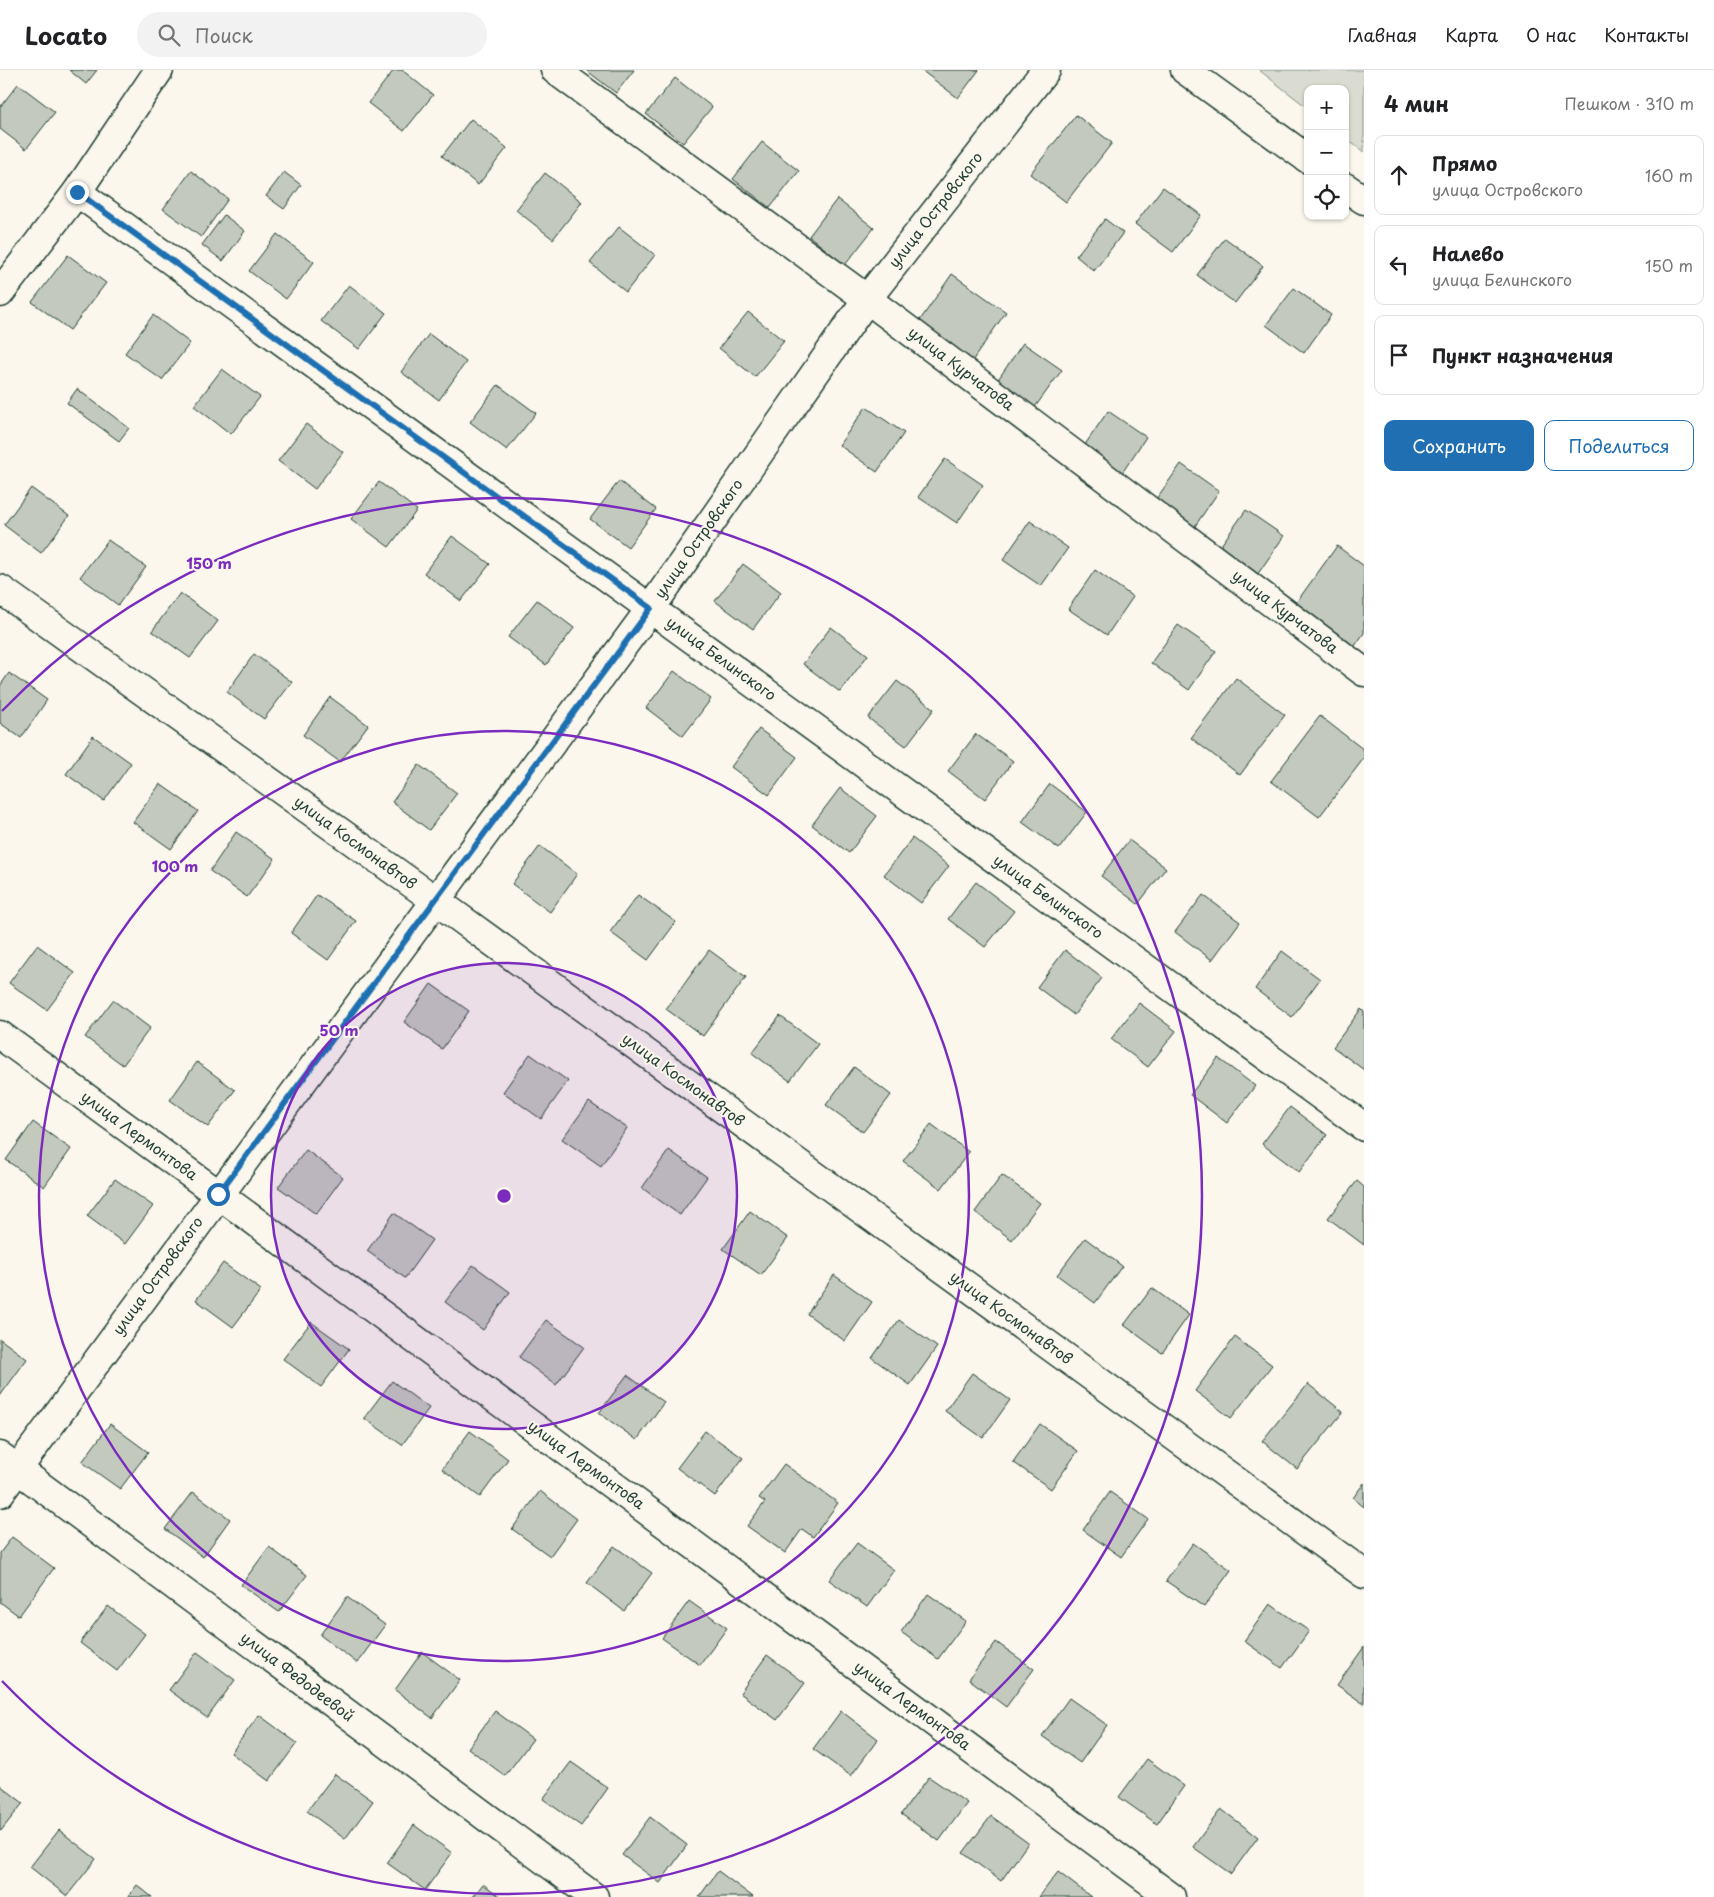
<!DOCTYPE html>
<html lang="ru">
<meta charset="utf-8">
<style>
:root{--surface:#fff;--page:#f2f2f2;--text:#202124;--muted:#757577;--line:#e0e0e0;--accent:#1f6fb2}
body{margin:0;font-family:"Playpen Sans",sans-serif;background:var(--page);color:var(--text)}
.controls{position:absolute;right:15px;top:15px;display:grid;overflow:hidden;border-radius:10px;box-shadow:0 1px 4px #0004}
.controls button{width:45px;height:45px;display:grid;place-items:center;padding:0;border:0;border-bottom:1px solid var(--line);background:var(--surface);color:var(--text);font:25px sans-serif}
.stop{position:absolute;width:15px;height:15px;margin:-11px;border:4px solid #1f6fb2;border-radius:50%;background:#fff}
.stop.end{background:#1f6fb2;border-color:#fff;box-shadow:0 1px 5px #0008}
.list{margin:0;padding:0;list-style:none}
h2{display:flex;justify-content:space-between;align-items:center;height:65px;margin:0;padding:0 20px;font-size:21px}
h2 small{font-size:16px;font-weight:400;color:var(--muted)}
.list li{display:grid;grid-template-columns:32px 1fr auto;gap:15px;align-items:center;box-sizing:border-box;height:80px;margin:0 10px 10px;padding:0 10px;border:1px solid var(--line);border-radius:10px}
.list b{display:block;font-size:19px;white-space:nowrap}
.list p{margin:0;font-size:16px;white-space:nowrap;color:var(--muted)}
.list em{font-size:16px;font-style:normal;color:var(--muted)}
.actions{display:flex;gap:10px;padding:15px 20px}
.actions a{flex:1;padding:11px 0;border:1px solid var(--accent);border-radius:10px;text-align:center;font-size:18px;color:var(--accent)}
.actions .main{background:var(--accent);color:#fff}
.icon{flex:none;width:28px;height:28px;fill:none;stroke:currentColor;stroke-width:2;stroke-linecap:round;stroke-linejoin:round}
.map{position:relative;flex:none;width:1364px;height:1827px;overflow:hidden}
header{display:flex;align-items:center;gap:30px;box-sizing:border-box;height:70px;padding:0 25px;background:var(--surface);border-bottom:1px solid var(--line)}
header strong{font-size:24px}
nav{display:flex;gap:28px;margin-inline-start:auto;font-size:18px}
.search{width:350px;height:45px;background:var(--page);display:flex;align-items:center;gap:12px;box-sizing:border-box;padding:0 18px;border-radius:28px;color:var(--muted);font-size:19px}
main{display:flex}
aside{flex:1;background:var(--surface)}
.map>svg:first-child{display:block}
.green{fill:#dbdcd1;stroke:#7d8c82}
.building{fill:#c4c9be;stroke:#1f3d34}
.lines{fill:none;stroke-linecap:round;stroke-linejoin:round}
.street-casing{stroke:#1f3d34;stroke-width:31}
.street{stroke:#fbf7ec;stroke-width:28}
.route{stroke:#1f6fb2;stroke-width:6}
.ring{fill:none;stroke:#7b2cbf;stroke-width:2.5}
.labels{text-anchor:middle;stroke-width:4;stroke-linejoin:round;paint-order:stroke}
.street-label{font-size:15px;fill:#1f3d34;stroke:#fbf7ec}
.centre{fill:#7b2cbf;stroke:#fbf7ec;stroke-width:2.5}
.ring-label{font-size:15px;text-anchor:middle;font-weight:bold;fill:#7b2cbf;stroke:#fbf7ec;stroke-width:4;stroke-linejoin:round;paint-order:stroke}
</style>
<header>
<strong>Locato</strong>
<div class="search"><svg class="icon" aria-label="search" viewBox="0 0 24 24"><circle cx="10" cy="10" r="6"/><path d="M15 15l6 6"/></svg>Поиск</div>
<nav><a>Главная</a><a>Карта</a><a>О нас</a><a>Контакты</a></nav>
</header>
<main>
<div class="map">
<svg width="1364" height="1827" viewBox="0 0 1364 1827">
<rect width="100%" height="100%" fill="#fbf7ec"/>
<filter id="ink" filterUnits="userSpaceOnUse"><feTurbulence type="fractalNoise" baseFrequency=".02" numOctaves="2"/><feDisplacementMap in="SourceGraphic" scale="10" xChannelSelector="R" yChannelSelector="G"/><feConvolveMatrix kernelMatrix="1 2 1 2 8 2 1 2 1" color-interpolation-filters="sRGB"/></filter>
<g filter="url(#ink)">
<path class="green" d="M 1259,0 L 1364,0 L 1364,82 L 1345,68 L 1345,19 L 1308,19 L 1308,38 Z"/>
<g class="building">
<path d="M 69,0 L 97,0 L 86,14 Z"/>
<path d="M 394,0 L 402,0 L 433,25 L 404,61 L 368,33 Z"/>
<path d="M 586,0 L 634,0 L 616,23 Z"/>
<path d="M 921,0 L 979,0 L 958,28 Z"/>
<path d="M 675,8 L 712,37 L 683,73 L 646,44 Z"/>
<path d="M 18,14 L 55,42 L 26,79 L 0,59 L 0,37 Z"/>
<path d="M 1076,45 L 1112,73 L 1066,132 L 1030,104 Z"/>
<path d="M 471,49 L 507,78 L 478,115 L 442,86 Z"/>
<path d="M 762,72 L 799,101 L 770,138 L 733,109 Z"/>
<path d="M 191,101 L 228,129 L 201,167 L 163,139 Z"/>
<path d="M 284,102 L 301,115 L 284,139 L 266,126 Z"/>
<path d="M 545,103 L 582,132 L 553,169 L 516,140 Z"/>
<path d="M 1163,117 L 1201,145 L 1173,182 L 1135,154 Z"/>
<path d="M 837,129 L 874,158 L 845,195 L 809,166 Z"/>
<path d="M 224,145 L 245,161 L 223,191 L 202,175 Z"/>
<path d="M 1105,149 L 1123,163 L 1094,201 L 1076,186 Z"/>
<path d="M 619,157 L 655,185 L 626,222 L 590,193 Z"/>
<path d="M 277,164 L 314,192 L 286,229 L 249,201 Z"/>
<path d="M 1225,168 L 1263,196 L 1235,233 L 1197,205 Z"/>
<path d="M 68,185 L 106,213 L 70,260 L 32,232 Z"/>
<path d="M 952,204 L 1006,242 L 970,294 L 916,256 Z"/>
<path d="M 349,215 L 386,243 L 359,279 L 321,251 Z"/>
<path d="M 1294,218 L 1331,245 L 1304,283 L 1266,255 Z"/>
<path d="M 748,242 L 784,271 L 755,307 L 719,278 Z"/>
<path d="M 153,245 L 190,273 L 162,310 L 125,283 Z"/>
<path d="M 429,264 L 466,292 L 439,330 L 401,302 Z"/>
<path d="M 1023,273 L 1062,300 L 1035,337 L 997,311 Z"/>
<path d="M 222,299 L 260,327 L 231,364 L 194,336 Z"/>
<path d="M 498,315 L 536,343 L 507,380 L 470,352 Z"/>
<path d="M 77,319 L 129,358 L 119,371 L 67,333 Z"/>
<path d="M 866,337 L 904,363 L 877,402 L 839,375 Z"/>
<path d="M 1108,341 L 1146,367 L 1120,406 L 1082,379 Z"/>
<path d="M 306,354 L 343,382 L 315,419 L 278,391 Z"/>
<path d="M 945,389 L 983,415 L 957,453 L 918,427 Z"/>
<path d="M 1181,394 L 1219,421 L 1193,459 L 1154,432 Z"/>
<path d="M 619,411 L 656,439 L 628,477 L 590,449 Z"/>
<path d="M 379,412 L 417,440 L 389,477 L 351,449 Z"/>
<path d="M 31,418 L 69,446 L 41,483 L 4,455 Z"/>
<path d="M 1246,440 L 1284,466 L 1257,505 L 1219,478 Z"/>
<path d="M 1030,451 L 1068,478 L 1041,516 L 1003,490 Z"/>
<path d="M 452,466 L 490,494 L 461,531 L 424,503 Z"/>
<path d="M 108,470 L 146,497 L 118,535 L 80,507 Z"/>
<path d="M 1337,476 L 1364,496 L 1364,563 L 1352,580 L 1293,537 Z"/>
<path d="M 743,494 L 781,522 L 753,559 L 715,531 Z"/>
<path d="M 1095,500 L 1133,527 L 1107,565 L 1068,539 Z"/>
<path d="M 180,523 L 218,551 L 190,588 L 152,561 Z"/>
<path d="M 537,530 L 574,558 L 546,595 L 508,567 Z"/>
<path d="M 1178,555 L 1216,581 L 1189,620 L 1151,593 Z"/>
<path d="M 831,557 L 868,585 L 840,622 L 803,594 Z"/>
<path d="M 254,584 L 292,612 L 264,649 L 227,622 Z"/>
<path d="M 674,601 L 711,629 L 683,666 L 646,638 Z"/>
<path d="M 9,603 L 47,630 L 21,668 L 0,653 L 0,616 Z"/>
<path d="M 1236,608 L 1285,645 L 1240,705 L 1191,668 Z"/>
<path d="M 897,611 L 934,639 L 906,676 L 868,648 Z"/>
<path d="M 330,627 L 368,655 L 340,692 L 303,665 Z"/>
<path d="M 1320,646 L 1364,680 L 1364,688 L 1319,747 L 1271,711 Z"/>
<path d="M 759,659 L 797,687 L 769,725 L 731,697 Z"/>
<path d="M 976,664 L 1013,691 L 985,729 L 948,701 Z"/>
<path d="M 93,666 L 131,693 L 104,731 L 66,704 Z"/>
<path d="M 419,695 L 457,723 L 429,760 L 392,732 Z"/>
<path d="M 160,714 L 198,741 L 171,779 L 133,752 Z"/>
<path d="M 1050,714 L 1087,742 L 1059,779 L 1022,752 Z"/>
<path d="M 840,718 L 877,746 L 849,783 L 812,755 Z"/>
<path d="M 236,762 L 275,789 L 247,827 L 210,801 Z"/>
<path d="M 912,768 L 949,796 L 921,833 L 884,805 Z"/>
<path d="M 1129,770 L 1166,798 L 1138,834 L 1101,806 Z"/>
<path d="M 540,776 L 577,804 L 550,842 L 512,814 Z"/>
<path d="M 976,812 L 1014,841 L 985,877 L 948,849 Z"/>
<path d="M 317,825 L 356,851 L 328,890 L 291,863 Z"/>
<path d="M 638,825 L 676,852 L 648,890 L 610,862 Z"/>
<path d="M 1203,825 L 1240,852 L 1212,890 L 1175,862 Z"/>
<path d="M 37,875 L 75,903 L 47,940 L 9,913 Z"/>
<path d="M 709,880 L 746,907 L 703,966 L 666,939 Z"/>
<path d="M 1065,880 L 1102,908 L 1074,945 L 1037,917 Z"/>
<path d="M 1282,881 L 1320,909 L 1292,947 L 1255,919 Z"/>
<path d="M 431,914 L 469,941 L 442,979 L 404,952 Z"/>
<path d="M 113,930 L 150,958 L 123,995 L 85,967 Z"/>
<path d="M 1139,933 L 1176,961 L 1148,997 L 1111,969 Z"/>
<path d="M 1361,939 L 1364,942 L 1364,1000 L 1333,977 Z"/>
<path d="M 780,946 L 818,974 L 790,1011 L 752,983 Z"/>
<path d="M 530,984 L 568,1011 L 541,1049 L 503,1022 Z"/>
<path d="M 1218,988 L 1255,1016 L 1227,1053 L 1190,1025 Z"/>
<path d="M 197,992 L 235,1020 L 208,1057 L 170,1030 Z"/>
<path d="M 854,997 L 891,1025 L 863,1062 L 826,1035 Z"/>
<path d="M 589,1032 L 627,1058 L 601,1096 L 562,1069 Z"/>
<path d="M 1290,1037 L 1327,1065 L 1299,1102 L 1262,1074 Z"/>
<path d="M 33,1052 L 71,1079 L 44,1117 L 6,1090 Z"/>
<path d="M 931,1054 L 969,1082 L 941,1119 L 903,1091 Z"/>
<path d="M 306,1080 L 343,1107 L 316,1144 L 278,1117 Z"/>
<path d="M 669,1080 L 707,1107 L 680,1145 L 642,1118 Z"/>
<path d="M 1002,1105 L 1040,1133 L 1012,1170 L 975,1142 Z"/>
<path d="M 115,1109 L 153,1136 L 125,1174 L 87,1146 Z"/>
<path d="M 1357,1111 L 1364,1117 L 1364,1175 L 1328,1148 Z"/>
<path d="M 750,1141 L 788,1168 L 761,1205 L 723,1179 Z"/>
<path d="M 394,1143 L 432,1170 L 405,1208 L 367,1181 Z"/>
<path d="M 1085,1168 L 1122,1196 L 1095,1233 L 1057,1205 Z"/>
<path d="M 223,1193 L 261,1220 L 233,1257 L 196,1230 Z"/>
<path d="M 473,1195 L 510,1222 L 483,1260 L 445,1232 Z"/>
<path d="M 834,1205 L 872,1232 L 845,1271 L 807,1244 Z"/>
<path d="M 1152,1218 L 1189,1245 L 1162,1283 L 1124,1255 Z"/>
<path d="M 546,1250 L 584,1277 L 556,1315 L 519,1287 Z"/>
<path d="M 899,1250 L 937,1277 L 910,1315 L 872,1288 Z"/>
<path d="M 311,1252 L 349,1279 L 321,1317 L 283,1289 Z"/>
<path d="M 1235,1267 L 1272,1295 L 1231,1348 L 1195,1321 Z"/>
<path d="M 0,1269 L 27,1289 L 0,1326 Z"/>
<path d="M 972,1303 L 1010,1330 L 983,1368 L 945,1341 Z"/>
<path d="M 627,1305 L 664,1332 L 637,1370 L 599,1343 Z"/>
<path d="M 392,1311 L 429,1338 L 402,1375 L 364,1348 Z"/>
<path d="M 1308,1314 L 1343,1342 L 1297,1399 L 1262,1371 Z"/>
<path d="M 110,1354 L 148,1382 L 120,1419 L 82,1392 Z"/>
<path d="M 1040,1354 L 1078,1381 L 1051,1419 L 1013,1392 Z"/>
<path d="M 470,1361 L 508,1389 L 480,1427 L 442,1399 Z"/>
<path d="M 705,1361 L 743,1388 L 715,1426 L 677,1398 Z"/>
<path d="M 784,1394 L 838,1433 L 813,1467 L 802,1459 L 785,1483 L 747,1456 L 765,1432 L 759,1428 Z"/>
<path d="M 1364,1413 L 1364,1437 L 1353,1428 Z"/>
<path d="M 540,1421 L 577,1449 L 550,1486 L 512,1459 Z"/>
<path d="M 193,1422 L 230,1449 L 203,1487 L 165,1459 Z"/>
<path d="M 1110,1422 L 1148,1449 L 1121,1487 L 1083,1460 Z"/>
<path d="M 12,1467 L 54,1498 L 19,1546 L 0,1532 L 0,1483 Z"/>
<path d="M 857,1473 L 894,1500 L 867,1537 L 829,1510 Z"/>
<path d="M 1193,1473 L 1231,1500 L 1204,1537 L 1166,1511 Z"/>
<path d="M 614,1476 L 652,1503 L 624,1541 L 587,1513 Z"/>
<path d="M 269,1477 L 307,1505 L 279,1542 L 241,1515 Z"/>
<path d="M 928,1524 L 966,1551 L 938,1589 L 901,1562 Z"/>
<path d="M 347,1527 L 385,1555 L 357,1593 L 320,1565 Z"/>
<path d="M 689,1531 L 727,1558 L 700,1595 L 662,1568 Z"/>
<path d="M 1270,1534 L 1309,1561 L 1282,1598 L 1244,1571 Z"/>
<path d="M 108,1536 L 145,1564 L 117,1601 L 80,1573 Z"/>
<path d="M 996,1572 L 1034,1599 L 1006,1637 L 969,1609 Z"/>
<path d="M 1364,1577 L 1364,1634 L 1337,1615 Z"/>
<path d="M 197,1582 L 235,1610 L 207,1648 L 169,1620 Z"/>
<path d="M 422,1582 L 460,1610 L 432,1648 L 395,1620 Z"/>
<path d="M 767,1585 L 805,1613 L 777,1650 L 740,1623 Z"/>
<path d="M 1069,1628 L 1107,1655 L 1080,1693 L 1042,1666 Z"/>
<path d="M 495,1641 L 533,1669 L 505,1706 L 468,1678 Z"/>
<path d="M 841,1641 L 878,1669 L 851,1706 L 813,1679 Z"/>
<path d="M 259,1645 L 297,1673 L 269,1711 L 231,1683 Z"/>
<path d="M 1147,1689 L 1184,1716 L 1157,1754 L 1119,1727 Z"/>
<path d="M 571,1692 L 608,1718 L 581,1756 L 543,1729 Z"/>
<path d="M 335,1704 L 373,1731 L 345,1769 L 307,1741 Z"/>
<path d="M 929,1707 L 967,1733 L 939,1771 L 901,1744 Z"/>
<path d="M 0,1715 L 23,1733 L 0,1762 Z"/>
<path d="M 1221,1739 L 1258,1767 L 1231,1804 L 1193,1777 Z"/>
<path d="M 991,1746 L 1028,1773 L 1001,1811 L 963,1783 Z"/>
<path d="M 650,1747 L 687,1775 L 660,1813 L 622,1785 Z"/>
<path d="M 414,1755 L 452,1783 L 425,1820 L 387,1793 Z"/>
<path d="M 59,1760 L 96,1789 L 67,1826 L 30,1797 Z"/>
<path d="M 718,1801 L 753,1827 L 699,1827 Z"/>
<path d="M 1058,1802 L 1091,1827 L 1039,1827 Z"/>
<path d="M 483,1814 L 501,1827 L 473,1827 Z"/>
<path d="M 137,1815 L 152,1827 L 128,1827 Z"/>
</g>
<g class="lines">
<defs>
<g id="street">
<path d="M 555,0 L 867,229 L 1364,602"/>
<path d="M 1185,0 L 1308,89"/>
<path d="M 1345,117 L 1364,130"/>
<path d="M 77,122 L 1364,1057"/>
<path d="M 0,223 L 77,122 L 159,0"/>
<path d="M 0,519 L 435,830 L 1364,1504"/>
<path d="M 0,965 L 218,1124 L 1171,1827"/>
<path d="M 0,1386 L 594,1827"/>
<path d="M 0,1423 L 651,538 L 867,229 L 1046,0"/>
</g>
</defs>
<use href="#street" class="street-casing"/>
<use href="#street" class="street"/>
</g>
</g>
<g class="lines" filter="url(#ink)">
<path class="route" d="M 77,122 L 651,538 L 218,1124"/>
</g>
<circle cx="504" cy="1126" r="233" fill="#7b2cbf" fill-opacity=".12"/>
<g class="ring">
<circle cx="504" cy="1126" r="233"/>
<circle cx="504" cy="1126" r="465"/>
<path d="M2 641A698 698 0 1 1 2 1611"/>
</g>
<g class="labels">
<g class="street-label">
<text transform="translate(936 140) rotate(-52)" y="5">улица Островского</text>
<text transform="translate(961 299) rotate(37)" y="5">улица Курчатова</text>
<text transform="translate(699 469) rotate(-55)" y="5">улица Островского</text>
<text transform="translate(1285 542) rotate(37)" y="5">улица Курчатова</text>
<text transform="translate(721 589) rotate(36)" y="5">улица Белинского</text>
<text transform="translate(355 773) rotate(36)" y="5">улица Космонавтов</text>
<text transform="translate(1048 827) rotate(36)" y="5">улица Белинского</text>
<text transform="translate(683 1010) rotate(36)" y="5">улица Космонавтов</text>
<text transform="translate(139 1066) rotate(36)" y="5">улица Лермонтова</text>
<text transform="translate(158 1206) rotate(-54)" y="5">улица Островского</text>
<text transform="translate(1011 1248) rotate(36)" y="5">улица Космонавтов</text>
<text transform="translate(586 1395) rotate(36)" y="5">улица Лермонтова</text>
<text transform="translate(297 1607) rotate(37)" y="5">улица Федодеевой</text>
<text transform="translate(912 1636) rotate(36)" y="5">улица Лермонтова</text>
</g>
</g>
<circle cx="504" cy="1126" r="8" class="centre"/>
<g class="ring-label">
<text x="209" y="499">150 m</text>
<text x="175" y="802">100 m</text>
<text x="339" y="966">50 m</text>
</g>
</svg>
<div class="controls">
<button>+</button>
<button>−</button>
<button><svg class="icon" aria-label="locate" viewBox="0 0 24 24"><circle cx="12" cy="12" r="6"/><path d="M12 2v4M12 18v4M2 12h4M18 12h4"/></svg></button>
</div>
<div class="stop" style="left:218px;top:1124px"></div>
<div class="stop end" style="left:77px;top:122px"></div>
</div>
<aside>
<h2>4 мин<small>Пешком · 310 m</small></h2>
<ul class="list">
<li><svg class="icon" aria-label="ahead" viewBox="0 0 24 24"><path d="M12 20V5M6 11l6-6 6 6"/></svg><div><b>Прямо</b><p>улица Островского</p></div><em>160 m</em></li>
<li><svg class="icon" aria-label="left" viewBox="0 0 24 24"><path d="M17 20v-9H6M10 6l-5 5 5 5"/></svg><div><b>Налево</b><p>улица Белинского</p></div><em>150 m</em></li>
<li><svg class="icon" aria-label="arrive" viewBox="0 0 24 24"><path d="M6 21V4h12l-3 4 3 4H6"/></svg><div><b>Пункт назначения</b></div></li>
</ul>
<div class="actions"><a class="main">Сохранить</a><a>Поделиться</a></div>
</aside>
</main>
